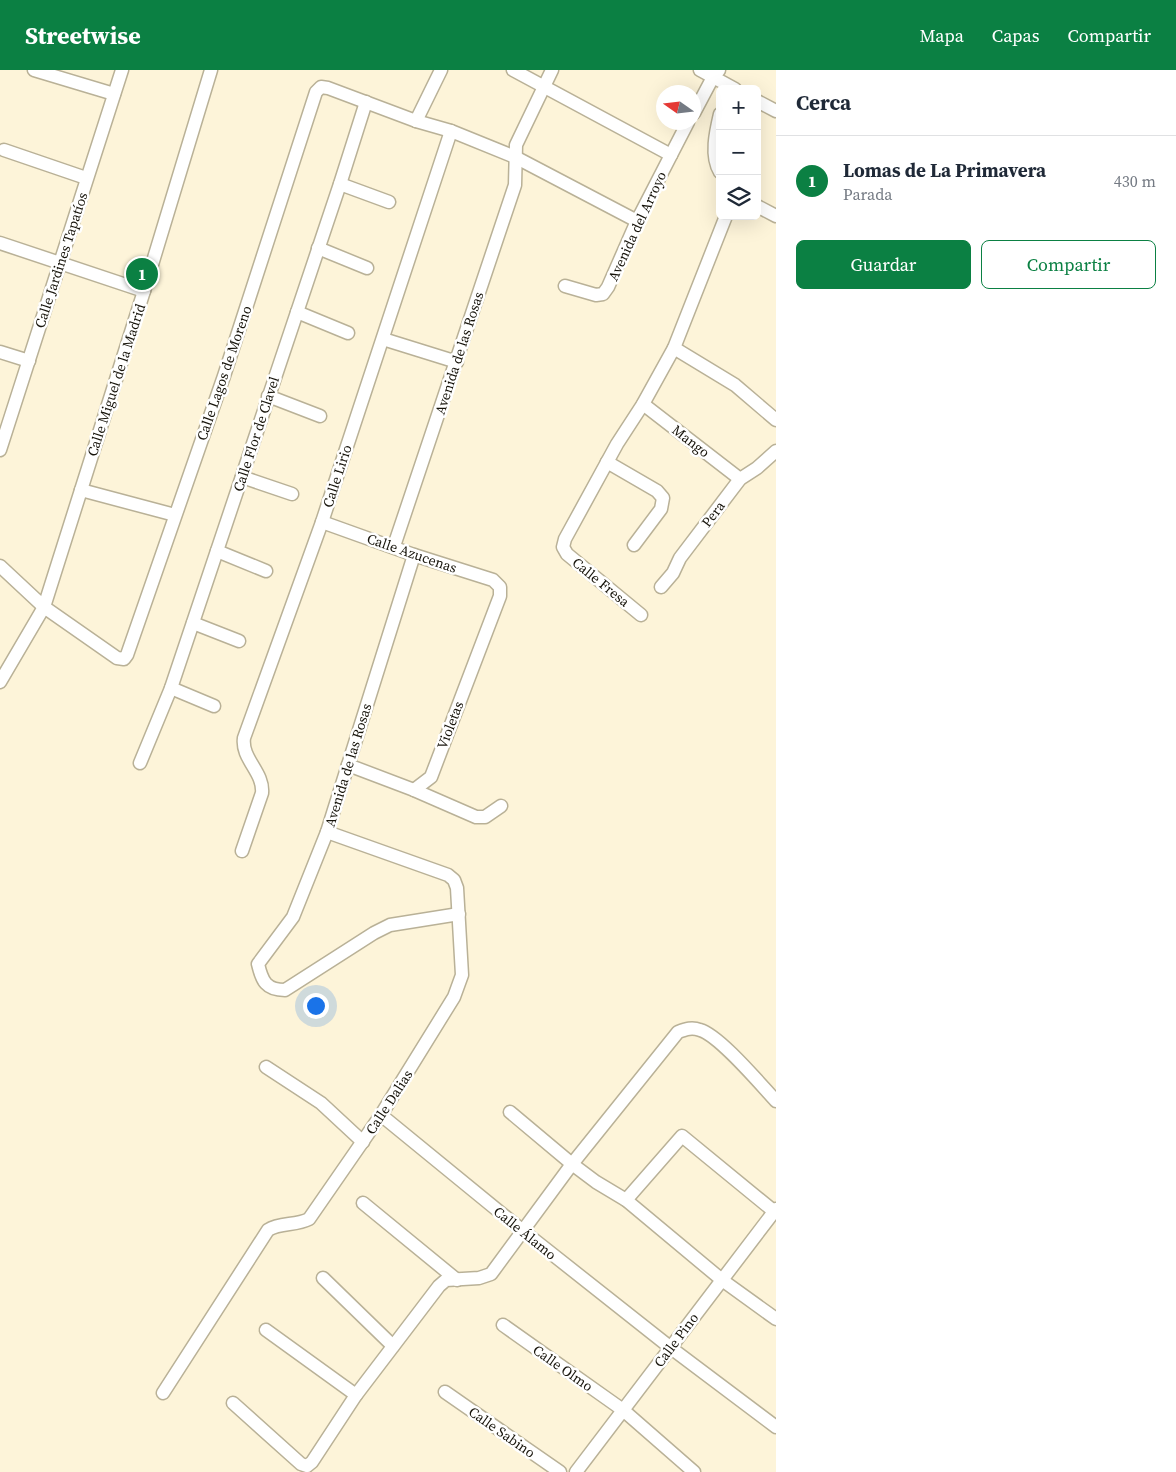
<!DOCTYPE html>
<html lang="es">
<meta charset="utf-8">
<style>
:root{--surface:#fff;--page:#f2f2f3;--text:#1f2937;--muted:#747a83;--line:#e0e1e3;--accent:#0b8043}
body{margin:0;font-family:"Source Serif 4",serif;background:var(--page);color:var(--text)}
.controls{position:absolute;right:15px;top:15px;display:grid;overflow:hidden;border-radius:8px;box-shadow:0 5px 20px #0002}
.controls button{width:45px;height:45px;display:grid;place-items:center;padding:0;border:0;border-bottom:1px solid var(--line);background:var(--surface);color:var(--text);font:25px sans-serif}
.compass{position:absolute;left:656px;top:15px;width:45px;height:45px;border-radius:50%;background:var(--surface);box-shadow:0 5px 20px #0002;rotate:284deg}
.you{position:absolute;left:315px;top:935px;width:18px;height:18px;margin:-12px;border:4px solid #fff;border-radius:50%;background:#1a73e8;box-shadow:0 0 0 8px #1a73e833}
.badge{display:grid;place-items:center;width:32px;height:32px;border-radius:50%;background:var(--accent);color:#fff;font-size:16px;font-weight:700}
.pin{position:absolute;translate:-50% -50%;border:2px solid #fff;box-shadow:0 1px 5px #0006}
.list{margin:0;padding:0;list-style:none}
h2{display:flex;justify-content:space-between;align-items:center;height:65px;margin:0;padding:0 20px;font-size:21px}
h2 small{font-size:16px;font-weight:400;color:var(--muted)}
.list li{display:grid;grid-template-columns:32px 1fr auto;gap:15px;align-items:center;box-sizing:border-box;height:90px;padding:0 20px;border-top:1px solid var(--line)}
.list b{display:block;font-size:19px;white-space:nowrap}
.list p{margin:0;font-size:16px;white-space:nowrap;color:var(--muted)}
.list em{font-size:16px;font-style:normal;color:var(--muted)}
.actions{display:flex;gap:10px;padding:15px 20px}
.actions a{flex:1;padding:11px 0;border:1px solid var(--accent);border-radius:8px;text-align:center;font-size:18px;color:var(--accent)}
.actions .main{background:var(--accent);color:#fff}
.icon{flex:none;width:28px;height:28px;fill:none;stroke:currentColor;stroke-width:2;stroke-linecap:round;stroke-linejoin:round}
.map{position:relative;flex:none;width:776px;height:1402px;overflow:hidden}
header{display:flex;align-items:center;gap:30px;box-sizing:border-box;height:70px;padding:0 25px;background:var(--accent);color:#fff}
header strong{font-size:24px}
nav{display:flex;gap:28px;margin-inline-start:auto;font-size:18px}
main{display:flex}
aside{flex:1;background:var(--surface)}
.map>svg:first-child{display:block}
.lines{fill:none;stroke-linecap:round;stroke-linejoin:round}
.minor-casing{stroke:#b9b197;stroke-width:15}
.minor{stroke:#fff;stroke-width:12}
.labels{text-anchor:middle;stroke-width:5;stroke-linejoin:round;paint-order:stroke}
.street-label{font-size:14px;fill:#16130a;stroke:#fff}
</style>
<header>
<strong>Streetwise</strong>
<nav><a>Mapa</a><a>Capas</a><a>Compartir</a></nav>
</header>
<main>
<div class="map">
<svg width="776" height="1402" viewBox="0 0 776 1402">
<rect width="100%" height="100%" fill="#fdf4d9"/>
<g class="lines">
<defs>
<g id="minor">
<path d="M 34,0 L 114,24"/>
<path d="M 513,0 L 671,85"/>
<path d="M 700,0 L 735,19"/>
<path d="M 757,31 L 776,41"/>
<path d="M 694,43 L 713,7 L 719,0"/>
<path d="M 720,44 C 716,61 710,86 720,102"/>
<path d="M 416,51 L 441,0"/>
<path d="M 4,80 L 86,108"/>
<path d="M 340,114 L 389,132"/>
<path d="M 757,136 L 776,146"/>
<path d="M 0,173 L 144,221"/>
<path d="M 318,178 L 367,198"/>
<path d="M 565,216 L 596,225 L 603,224 L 608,217 L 637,151 L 688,52"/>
<path d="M 297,242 L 348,263"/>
<path d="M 383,269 L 457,292"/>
<path d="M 674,278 L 735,315 L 776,350"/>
<path d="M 0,282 L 29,291"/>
<path d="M 268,326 L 320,346"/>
<path d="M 643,334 L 740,409"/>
<path d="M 0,380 L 122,0"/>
<path d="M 607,392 L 657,421 L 663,428 L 661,439 L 634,475"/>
<path d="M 242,407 L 292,424"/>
<path d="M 81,420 L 175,445"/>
<path d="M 322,452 L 414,485 L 493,510 L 500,517 L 500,526 L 431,707 L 414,720"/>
<path d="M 394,476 L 515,115 L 516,75 L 552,0"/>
<path d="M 217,481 L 266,501"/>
<path d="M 414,485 L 327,762 L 293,847 L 258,894 C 262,911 266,920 285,920 L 374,863 L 390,855 L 459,844"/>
<path d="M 0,496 L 44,537 L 117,588 L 124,589 L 127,585 L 224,306 L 316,22 L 321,17 L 328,18 L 416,51 L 451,61 L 515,87 L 637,151"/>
<path d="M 661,517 L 673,503 L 680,488 L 740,409 L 757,398 L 776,381"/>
<path d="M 641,545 L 567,484 L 563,477 L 565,469 L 617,374 L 643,334 L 674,278 L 726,146"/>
<path d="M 193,553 L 239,571"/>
<path d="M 0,612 L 44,537 L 144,221 L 211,0"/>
<path d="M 171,618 L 214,636"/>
<path d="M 140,693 L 171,618 L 340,114 L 366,32"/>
<path d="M 348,695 L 414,720 L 476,747 L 485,747 L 501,736"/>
<path d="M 242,781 L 262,723 C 264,702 241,689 244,668 L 322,452 L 451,61"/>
<path d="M 266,997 L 321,1033 L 363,1072"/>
<path d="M 510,1042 L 572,1094 L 596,1112 L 626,1130 L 722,1210 L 776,1249"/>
<path d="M 381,1045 L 523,1161 L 671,1278 L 776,1357"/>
<path d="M 626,1130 L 682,1066 L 776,1143"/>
<path d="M 363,1133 L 457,1210"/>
<path d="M 323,1208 L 393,1276"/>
<path d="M 503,1255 L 623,1340 L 694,1402"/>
<path d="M 266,1260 L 356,1325"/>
<path d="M 445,1322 L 560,1402"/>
<path d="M 163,1323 L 268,1160 C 280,1152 296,1156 309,1149 L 381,1045 L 454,927 L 462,905 L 457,818 L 454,810 L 448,805 L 327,762"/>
<path d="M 233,1333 L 301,1394 L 307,1396 L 312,1392 L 356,1325 L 439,1216 L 446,1210 L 479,1208 L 491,1204 L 572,1094 L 678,962 C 686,959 692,957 700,960 C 719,965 761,1015 776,1031"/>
<path d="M 576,1402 L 776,1139"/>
</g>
</defs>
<use href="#minor" class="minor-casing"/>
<use href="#minor" class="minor"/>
</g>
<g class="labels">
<g class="street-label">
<text transform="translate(637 156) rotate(-65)" y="5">Avenida del Arroyo</text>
<text transform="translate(61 190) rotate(-72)" y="5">Calle Jardines Tapatíos</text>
<text transform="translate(459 283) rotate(-72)" y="5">Avenida de las Rosas</text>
<text transform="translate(224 303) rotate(-71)" y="5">Calle Lagos de Moreno</text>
<text transform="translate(116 310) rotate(-72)" y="5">Calle Miguel de la Madrid</text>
<text transform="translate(256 364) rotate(-72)" y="5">Calle Flor de Clavel</text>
<text transform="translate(691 371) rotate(38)" y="5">Mango</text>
<text transform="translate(337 406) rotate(-72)" y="5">Calle Lirio</text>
<text transform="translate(713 444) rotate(-53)" y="5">Pera</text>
<text transform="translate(412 483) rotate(19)" y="5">Calle Azucenas</text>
<text transform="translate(601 512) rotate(39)" y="5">Calle Fresa</text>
<text transform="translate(450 655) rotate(-69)" y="5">Violetas</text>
<text transform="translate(348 695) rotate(-73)" y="5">Avenida de las Rosas</text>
<text transform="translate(389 1032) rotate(-57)" y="5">Calle Dalias</text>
<text transform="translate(525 1163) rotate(39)" y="5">Calle Álamo</text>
<text transform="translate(676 1270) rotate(-53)" y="5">Calle Pino</text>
<text transform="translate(563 1298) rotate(35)" y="5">Calle Olmo</text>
<text transform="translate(502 1362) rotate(35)" y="5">Calle Sabino</text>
</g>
</g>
</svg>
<div class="controls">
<button>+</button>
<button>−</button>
<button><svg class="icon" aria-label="layers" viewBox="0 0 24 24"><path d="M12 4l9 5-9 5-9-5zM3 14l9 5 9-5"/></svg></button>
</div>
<svg class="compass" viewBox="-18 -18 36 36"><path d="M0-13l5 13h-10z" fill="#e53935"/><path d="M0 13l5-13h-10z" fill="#747a83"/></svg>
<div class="you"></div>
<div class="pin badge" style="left:142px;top:204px">1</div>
</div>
<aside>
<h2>Cerca<small></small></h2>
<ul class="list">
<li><span class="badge">1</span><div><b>Lomas de La Primavera</b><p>Parada</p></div><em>430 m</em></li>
</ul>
<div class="actions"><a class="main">Guardar</a><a>Compartir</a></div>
</aside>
</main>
